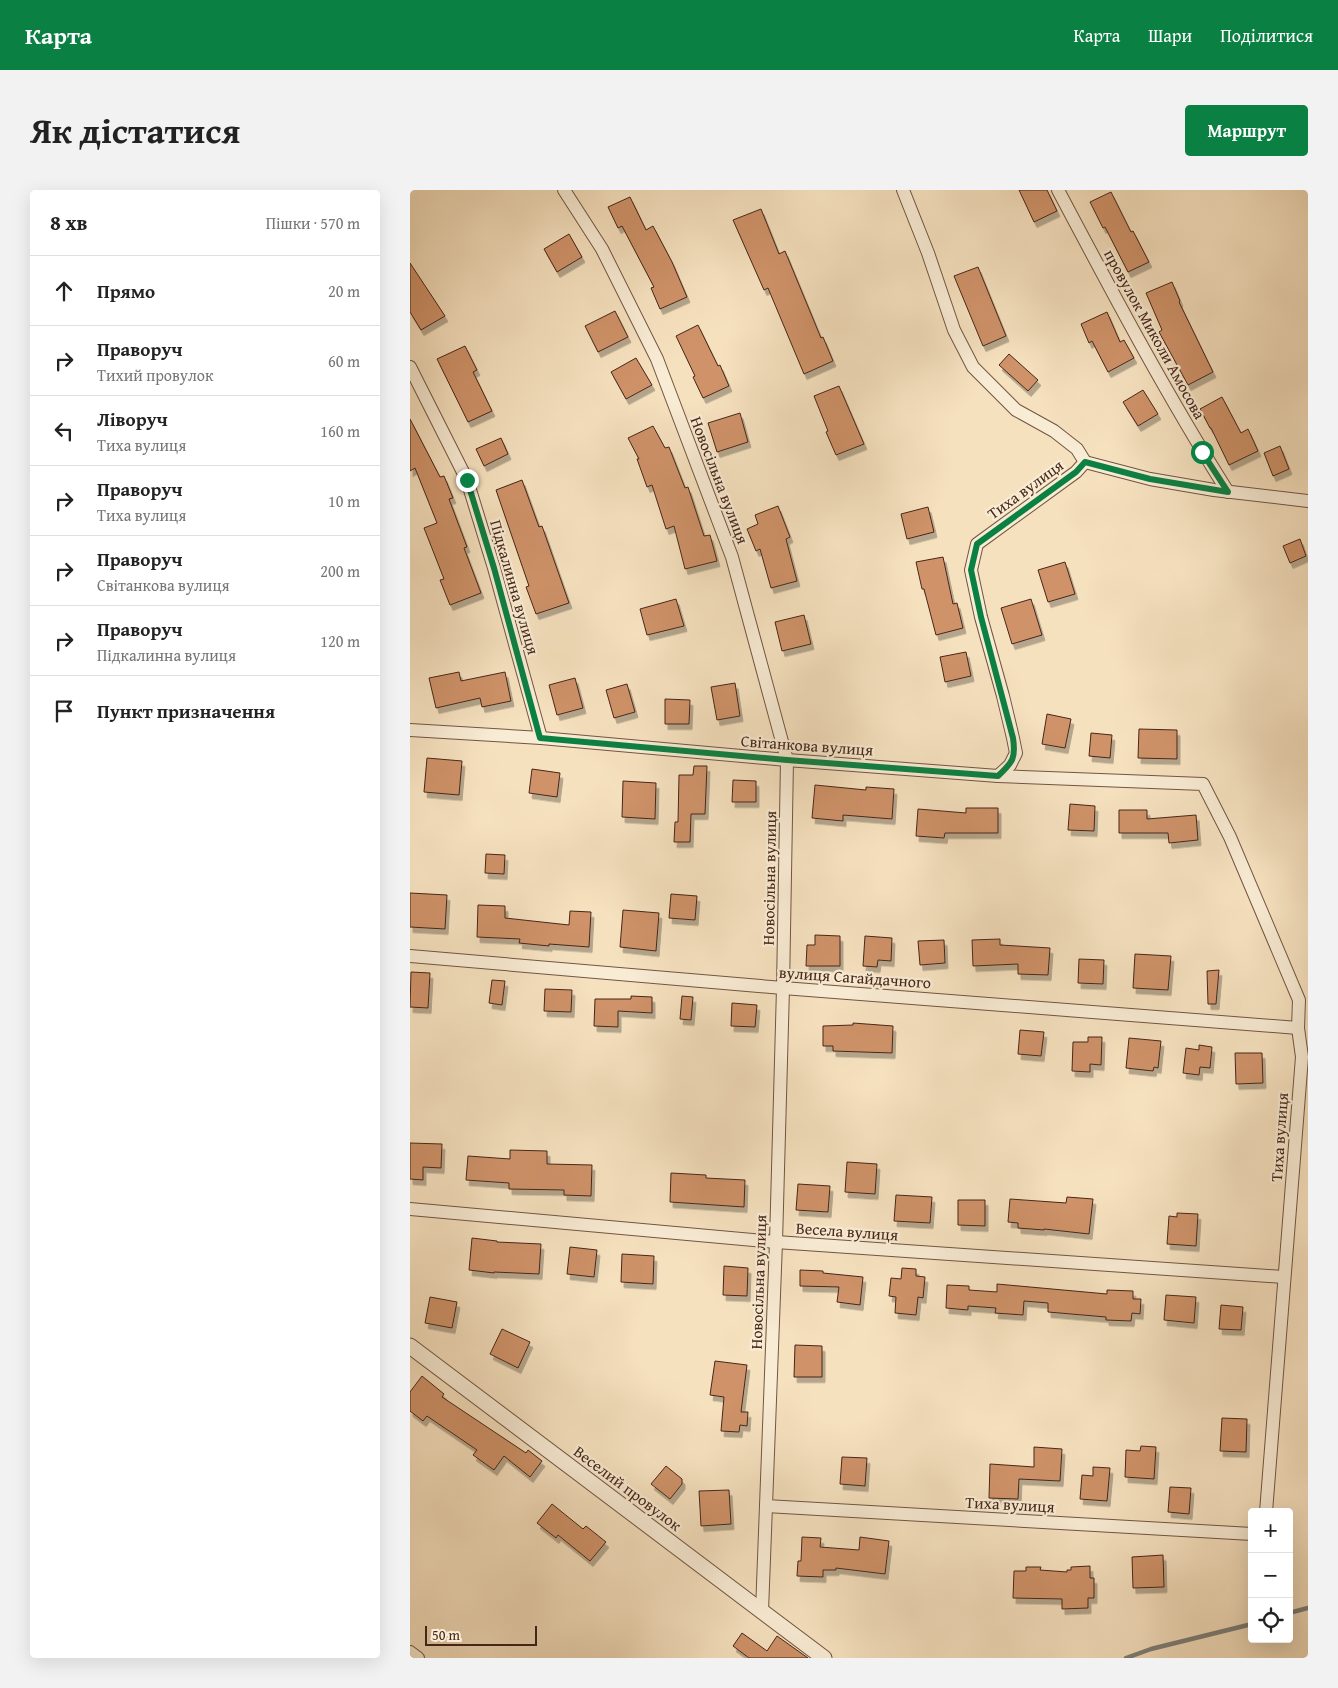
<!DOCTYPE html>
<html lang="uk">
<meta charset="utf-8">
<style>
:root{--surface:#fff;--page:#f2f2f2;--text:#222;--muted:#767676;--line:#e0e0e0;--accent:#0b8043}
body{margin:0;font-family:"Gentium Book Plus",serif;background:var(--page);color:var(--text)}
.controls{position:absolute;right:15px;bottom:15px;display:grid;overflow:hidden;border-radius:5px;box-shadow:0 5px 20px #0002}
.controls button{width:45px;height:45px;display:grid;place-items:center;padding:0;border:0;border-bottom:1px solid var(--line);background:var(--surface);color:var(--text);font:25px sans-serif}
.scale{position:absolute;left:15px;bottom:12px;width:112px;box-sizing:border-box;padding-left:5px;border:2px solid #462618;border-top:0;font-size:14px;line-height:18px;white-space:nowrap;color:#462618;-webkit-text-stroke:4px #f9ecd5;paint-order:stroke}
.stop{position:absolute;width:15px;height:15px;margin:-11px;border:4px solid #0b8043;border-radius:50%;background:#fff}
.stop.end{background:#0b8043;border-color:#fff;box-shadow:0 1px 5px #0008}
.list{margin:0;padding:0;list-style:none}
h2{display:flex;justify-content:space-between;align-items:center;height:65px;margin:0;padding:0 20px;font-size:21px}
h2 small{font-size:16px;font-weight:400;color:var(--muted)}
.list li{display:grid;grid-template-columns:32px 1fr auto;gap:15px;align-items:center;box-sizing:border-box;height:70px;padding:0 20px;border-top:1px solid var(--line)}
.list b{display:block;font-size:19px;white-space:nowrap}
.list p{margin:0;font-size:16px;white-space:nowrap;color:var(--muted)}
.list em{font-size:16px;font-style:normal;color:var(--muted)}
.icon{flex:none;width:28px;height:28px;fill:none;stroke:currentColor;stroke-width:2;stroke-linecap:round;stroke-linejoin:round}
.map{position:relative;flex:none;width:898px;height:1468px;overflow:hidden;border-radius:5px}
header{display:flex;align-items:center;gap:30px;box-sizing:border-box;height:70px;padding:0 25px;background:var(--accent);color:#fff}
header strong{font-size:24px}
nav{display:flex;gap:28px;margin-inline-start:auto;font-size:18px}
.intro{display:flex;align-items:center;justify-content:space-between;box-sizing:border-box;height:120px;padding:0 30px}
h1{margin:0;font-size:35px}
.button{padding:12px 22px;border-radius:5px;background:var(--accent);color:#fff;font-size:18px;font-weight:700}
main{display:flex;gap:30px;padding:0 30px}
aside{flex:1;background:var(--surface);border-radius:5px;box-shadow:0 5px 20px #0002}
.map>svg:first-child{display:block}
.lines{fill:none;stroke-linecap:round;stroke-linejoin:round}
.stream{stroke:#7c7f7a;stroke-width:4.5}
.building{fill:#cf9269;stroke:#462618;filter:url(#shadow)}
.minor-casing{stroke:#725542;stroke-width:14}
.tertiary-casing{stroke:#725542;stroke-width:17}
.minor{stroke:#f9ecd5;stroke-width:12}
.tertiary{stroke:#f9ecd5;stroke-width:15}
.route{stroke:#0b8043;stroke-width:6}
.labels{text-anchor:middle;stroke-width:4.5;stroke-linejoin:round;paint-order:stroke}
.street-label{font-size:16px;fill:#462618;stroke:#f9ecd5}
</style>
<header>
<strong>Карта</strong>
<nav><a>Карта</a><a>Шари</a><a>Поділитися</a></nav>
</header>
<div class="intro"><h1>Як дістатися</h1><a class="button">Маршрут</a></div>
<main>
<aside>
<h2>8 хв<small>Пішки · 570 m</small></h2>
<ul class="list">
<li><svg class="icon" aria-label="ahead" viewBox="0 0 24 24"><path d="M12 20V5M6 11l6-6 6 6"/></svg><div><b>Прямо</b></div><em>20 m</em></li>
<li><svg class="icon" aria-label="right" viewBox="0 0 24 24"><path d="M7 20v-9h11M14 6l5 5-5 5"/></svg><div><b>Праворуч</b><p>Тихий провулок</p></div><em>60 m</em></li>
<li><svg class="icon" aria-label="left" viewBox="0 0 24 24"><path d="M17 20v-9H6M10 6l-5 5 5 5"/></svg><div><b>Ліворуч</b><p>Тиха вулиця</p></div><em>160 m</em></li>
<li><svg class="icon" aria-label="right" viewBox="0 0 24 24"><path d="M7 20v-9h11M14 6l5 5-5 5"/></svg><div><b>Праворуч</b><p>Тиха вулиця</p></div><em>10 m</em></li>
<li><svg class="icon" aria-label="right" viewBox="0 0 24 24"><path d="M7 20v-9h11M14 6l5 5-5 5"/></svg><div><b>Праворуч</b><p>Світанкова вулиця</p></div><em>200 m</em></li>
<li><svg class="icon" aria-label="right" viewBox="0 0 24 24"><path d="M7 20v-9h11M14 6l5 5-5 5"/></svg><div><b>Праворуч</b><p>Підкалинна вулиця</p></div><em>120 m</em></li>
<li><svg class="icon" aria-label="arrive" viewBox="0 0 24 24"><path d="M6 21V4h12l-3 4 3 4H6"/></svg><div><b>Пункт призначення</b></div></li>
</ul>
</aside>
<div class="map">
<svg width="898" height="1468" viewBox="0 0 898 1468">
<defs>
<filter id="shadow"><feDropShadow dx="3" dy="5.5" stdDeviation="0" flood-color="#0004"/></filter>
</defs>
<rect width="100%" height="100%" fill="#f6e1bf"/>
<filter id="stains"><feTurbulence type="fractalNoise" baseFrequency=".004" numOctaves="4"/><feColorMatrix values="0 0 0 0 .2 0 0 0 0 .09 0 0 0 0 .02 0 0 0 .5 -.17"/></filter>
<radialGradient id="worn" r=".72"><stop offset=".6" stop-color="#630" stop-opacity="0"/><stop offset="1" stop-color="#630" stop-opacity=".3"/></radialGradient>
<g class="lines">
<g class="stream">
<path d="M 879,1423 L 898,1418"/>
<path d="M 716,1468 L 741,1459 L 842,1434"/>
</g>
</g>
<g class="building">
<path d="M 609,0 L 637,0 L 647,21 L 624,32 Z"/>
<path d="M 701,2 L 721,42 L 723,41 L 739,72 L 718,82 L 695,37 L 693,38 L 680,12 Z"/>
<path d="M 220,7 L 236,40 L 243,36 L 262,72 L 277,107 L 250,119 L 241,98 L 244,97 L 212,36 L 208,38 L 198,17 Z"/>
<path d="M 351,19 L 369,64 L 375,61 L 411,148 L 413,147 L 423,171 L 394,184 L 358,98 L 354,100 L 323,30 Z"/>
<path d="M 159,44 L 172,67 L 147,82 L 134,59 Z"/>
<path d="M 0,73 L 35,126 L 11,140 L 0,122 Z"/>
<path d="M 568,77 L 596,146 L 573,156 L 544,86 Z"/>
<path d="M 762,92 L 770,111 L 769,112 L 803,182 L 778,195 L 749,142 L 752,140 L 736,103 Z"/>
<path d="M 205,121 L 218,147 L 188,162 L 175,136 Z"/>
<path d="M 697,122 L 710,152 L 714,150 L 724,168 L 698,182 L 682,151 L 679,153 L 671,134 Z"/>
<path d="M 288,135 L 308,176 L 310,175 L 319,196 L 293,208 L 283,187 L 285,186 L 266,146 Z"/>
<path d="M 55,156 L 67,180 L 63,182 L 82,221 L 58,232 L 27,169 Z"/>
<path d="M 599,164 L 628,190 L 618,201 L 589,175 Z"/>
<path d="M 226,168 L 242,195 L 216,209 L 201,182 Z"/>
<path d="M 429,196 L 454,254 L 426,265 L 416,242 L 418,241 L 404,206 Z"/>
<path d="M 733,200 L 748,224 L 728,236 L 713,212 Z"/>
<path d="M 812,207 L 831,243 L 838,239 L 848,261 L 819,275 L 801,238 L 800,238 L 790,219 Z"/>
<path d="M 330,223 L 338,252 L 307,262 L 298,233 Z"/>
<path d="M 0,229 L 30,287 L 34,286 L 43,308 L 39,309 L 57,357 L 54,358 L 71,403 L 40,415 L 30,390 L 34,389 L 14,338 L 27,333 L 5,278 L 0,281 Z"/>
<path d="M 243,236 L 255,258 L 259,257 L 275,298 L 278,297 L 294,346 L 300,345 L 307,371 L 275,379 L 264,336 L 256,339 L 242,295 L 237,297 L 227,269 L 229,269 L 218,248 Z"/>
<path d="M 91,248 L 98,264 L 74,276 L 66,259 Z"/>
<path d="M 870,256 L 879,279 L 863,286 L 854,263 Z"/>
<path d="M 112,290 L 129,337 L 132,336 L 159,413 L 126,424 L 116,397 L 119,396 L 86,300 Z"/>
<path d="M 368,316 L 380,347 L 376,349 L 387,391 L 361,398 L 350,359 L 346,361 L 337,339 L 348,334 L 345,325 Z"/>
<path d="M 518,317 L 524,342 L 497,349 L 491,324 Z"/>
<path d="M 890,349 L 896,366 L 880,373 L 873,356 Z"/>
<path d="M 533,367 L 543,414 L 547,413 L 553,438 L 526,445 L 514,399 L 512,399 L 506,372 Z"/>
<path d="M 655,372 L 665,404 L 638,412 L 628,380 Z"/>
<path d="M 266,409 L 274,436 L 237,445 L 230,419 Z"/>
<path d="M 621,409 L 632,445 L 602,454 L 591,418 Z"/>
<path d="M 394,425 L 401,454 L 372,461 L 365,432 Z"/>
<path d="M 556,462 L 561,486 L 535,492 L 530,467 Z"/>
<path d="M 49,482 L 51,491 L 95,482 L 101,511 L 72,517 L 70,508 L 26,518 L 19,488 Z"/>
<path d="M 165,488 L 173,518 L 147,525 L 139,495 Z"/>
<path d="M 325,493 L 330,526 L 307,530 L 301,497 Z"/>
<path d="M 217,494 L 225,522 L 204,528 L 196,500 Z"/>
<path d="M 255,509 L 280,510 L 279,534 L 255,534 Z"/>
<path d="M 637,524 L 661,529 L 655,558 L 632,554 Z"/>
<path d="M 729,539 L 767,540 L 767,569 L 728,568 Z"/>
<path d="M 681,543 L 702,545 L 700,568 L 679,566 Z"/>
<path d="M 17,568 L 52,571 L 49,605 L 14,602 Z"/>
<path d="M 284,576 L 297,576 L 295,624 L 281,624 L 280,652 L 264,652 L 265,632 L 268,632 L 269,585 L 283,585 Z"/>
<path d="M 122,579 L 150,583 L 147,607 L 119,603 Z"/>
<path d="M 323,590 L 346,591 L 346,612 L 322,612 Z"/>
<path d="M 213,591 L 246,593 L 245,629 L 212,627 Z"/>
<path d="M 405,595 L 456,600 L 456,597 L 484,599 L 482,629 L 433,625 L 433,631 L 402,628 Z"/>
<path d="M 660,614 L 685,616 L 684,641 L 658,640 Z"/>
<path d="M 556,618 L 588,618 L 588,643 L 535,643 L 534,648 L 506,646 L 508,619 L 556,623 Z"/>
<path d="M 709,620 L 737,620 L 737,629 L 786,625 L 788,650 L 759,653 L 758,643 L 709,643 Z"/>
<path d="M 76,664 L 95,665 L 94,684 L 75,683 Z"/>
<path d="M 0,703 L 37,705 L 35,739 L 0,737 Z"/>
<path d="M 261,704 L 287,706 L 285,730 L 259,728 Z"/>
<path d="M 68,715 L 95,716 L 95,728 L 159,735 L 160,721 L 181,722 L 179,757 L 139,754 L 139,756 L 109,753 L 110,749 L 67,747 Z"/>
<path d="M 213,720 L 249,723 L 246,761 L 210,757 Z"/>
<path d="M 405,745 L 430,746 L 430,776 L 396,776 L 397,755 L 405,755 Z"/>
<path d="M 455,746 L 482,748 L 481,771 L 468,770 L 467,777 L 453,776 Z"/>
<path d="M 590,749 L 590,755 L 640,758 L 638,785 L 608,784 L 608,774 L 563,776 L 562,750 Z"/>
<path d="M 534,750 L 535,773 L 510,775 L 508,751 Z"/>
<path d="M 725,764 L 761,766 L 758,800 L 723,798 Z"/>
<path d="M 669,769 L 694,770 L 693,794 L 668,793 Z"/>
<path d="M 809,780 L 806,814 L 798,814 L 797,781 Z"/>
<path d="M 1,782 L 20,783 L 18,818 L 0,817 Z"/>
<path d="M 82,790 L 95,791 L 92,815 L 79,813 Z"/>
<path d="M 135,799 L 162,800 L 161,822 L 134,821 Z"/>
<path d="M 221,806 L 242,807 L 242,823 L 208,821 L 208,837 L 184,836 L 185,809 L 221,809 Z"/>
<path d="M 272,806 L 283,807 L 281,830 L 270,829 Z"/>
<path d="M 322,813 L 347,815 L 345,837 L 321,836 Z"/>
<path d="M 443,833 L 483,836 L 482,863 L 423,861 L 423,856 L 413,856 L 413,836 L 443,835 Z"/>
<path d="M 610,840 L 634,842 L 631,866 L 608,864 Z"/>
<path d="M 678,847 L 692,847 L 691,875 L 680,874 L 680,882 L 662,881 L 663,852 L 678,852 Z"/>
<path d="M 719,848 L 751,851 L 748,878 L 744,877 L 743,881 L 716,878 Z"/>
<path d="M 789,855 L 802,857 L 800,878 L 790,877 L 789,885 L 773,883 L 776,858 L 789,860 Z"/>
<path d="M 825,863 L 852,863 L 853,893 L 826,894 Z"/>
<path d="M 0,953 L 32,954 L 31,978 L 13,977 L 13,990 L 0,989 Z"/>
<path d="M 100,960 L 137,961 L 137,974 L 182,975 L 181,1006 L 154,1005 L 154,1000 L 99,999 L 99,993 L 56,990 L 58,966 L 100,969 Z"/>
<path d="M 437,972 L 467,974 L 465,1004 L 435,1002 Z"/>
<path d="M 261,983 L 296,985 L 296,988 L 335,990 L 334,1017 L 260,1012 Z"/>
<path d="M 388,994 L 420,996 L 418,1022 L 386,1020 Z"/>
<path d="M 486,1005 L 522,1007 L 520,1033 L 484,1031 Z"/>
<path d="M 657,1007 L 683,1009 L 679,1044 L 634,1039 L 634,1040 L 608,1038 L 608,1033 L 598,1032 L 600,1009 L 656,1013 Z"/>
<path d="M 548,1010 L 575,1010 L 575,1036 L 548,1035 Z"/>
<path d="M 767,1023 L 788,1024 L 786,1056 L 757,1054 L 759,1026 L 767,1027 Z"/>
<path d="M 62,1048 L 87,1051 L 87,1052 L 131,1054 L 129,1084 L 84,1082 L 84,1083 L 59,1080 Z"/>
<path d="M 160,1057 L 187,1060 L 184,1087 L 157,1084 Z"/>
<path d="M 212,1064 L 244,1066 L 243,1094 L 211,1092 Z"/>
<path d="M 314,1076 L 338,1078 L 337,1106 L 313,1105 Z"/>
<path d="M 492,1078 L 506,1079 L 506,1086 L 515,1087 L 513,1108 L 508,1107 L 506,1125 L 485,1123 L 486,1107 L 479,1106 L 481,1088 L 491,1089 Z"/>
<path d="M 390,1080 L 413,1081 L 413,1083 L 453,1087 L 450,1115 L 427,1112 L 429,1097 L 390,1096 Z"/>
<path d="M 587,1094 L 697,1104 L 697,1100 L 723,1101 L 723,1109 L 731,1109 L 730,1124 L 722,1123 L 721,1131 L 696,1130 L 696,1127 L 638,1122 L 638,1113 L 614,1111 L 613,1125 L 585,1123 L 586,1118 L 558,1116 L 558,1120 L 536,1118 L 537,1095 L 559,1096 L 559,1100 L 587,1102 Z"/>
<path d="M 756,1105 L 786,1107 L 784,1133 L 754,1130 Z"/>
<path d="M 20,1107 L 47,1112 L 42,1138 L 15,1133 Z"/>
<path d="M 811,1115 L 833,1117 L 831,1140 L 809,1139 Z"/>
<path d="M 92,1139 L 120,1152 L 108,1178 L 80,1164 Z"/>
<path d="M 385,1155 L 412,1156 L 412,1187 L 384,1187 Z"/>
<path d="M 305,1171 L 337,1175 L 331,1222 L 338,1222 L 337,1236 L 330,1235 L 329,1242 L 311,1241 L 314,1207 L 300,1205 Z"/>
<path d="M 12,1186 L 34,1204 L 32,1207 L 116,1263 L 118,1260 L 132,1271 L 120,1287 L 94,1266 L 84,1280 L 63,1265 L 67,1260 L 17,1226 L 13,1231 L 0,1221 L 0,1202 Z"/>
<path d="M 812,1228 L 837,1229 L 836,1262 L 810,1261 Z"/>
<path d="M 731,1256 L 746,1257 L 744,1289 L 715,1287 L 716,1260 L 730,1261 Z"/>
<path d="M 624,1257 L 652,1259 L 650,1291 L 609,1289 L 608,1309 L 579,1308 L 580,1274 L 624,1277 Z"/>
<path d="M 432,1267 L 457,1268 L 455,1296 L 430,1294 Z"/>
<path d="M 256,1276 L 272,1289 L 272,1294 L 260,1309 L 241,1294 Z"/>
<path d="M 683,1277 L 700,1278 L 697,1311 L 670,1309 L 672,1285 L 683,1286 Z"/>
<path d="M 760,1297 L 781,1298 L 779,1324 L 758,1322 Z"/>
<path d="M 319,1300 L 321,1334 L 291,1336 L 289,1301 Z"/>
<path d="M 142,1314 L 173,1339 L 176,1336 L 196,1352 L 180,1371 L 148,1345 L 146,1348 L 127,1333 Z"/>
<path d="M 392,1347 L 411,1348 L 410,1357 L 449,1360 L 450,1347 L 479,1351 L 475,1384 L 426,1378 L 426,1380 L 413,1380 L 413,1387 L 387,1386 L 388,1371 L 391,1371 Z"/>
<path d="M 753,1365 L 754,1397 L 723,1398 L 722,1367 Z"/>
<path d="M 680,1376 L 680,1388 L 684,1388 L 684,1408 L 678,1408 L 678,1418 L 652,1419 L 652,1409 L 603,1408 L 604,1381 L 616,1381 L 616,1377 L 631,1377 L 630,1380 L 657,1382 L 657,1380 L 661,1380 L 661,1377 Z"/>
<path d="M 332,1443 L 357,1461 L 367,1446 L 398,1468 L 339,1468 L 323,1456 Z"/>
</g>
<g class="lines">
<defs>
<g id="minor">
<path d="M 154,0 L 192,59 L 247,169 L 322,367 L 377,570 L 373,798 L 366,1052 L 352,1421"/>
<path d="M 493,0 L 518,63 L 544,140 L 563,177 L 606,220 L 644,241 L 667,259 L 675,272 L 666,282 L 567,354 L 561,380 L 571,427 L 593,506 L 603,548 L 606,563 L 600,575 L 588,586"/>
<path d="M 648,0 C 702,102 756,204 818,302"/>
<path d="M 0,177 L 57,290 L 84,378 L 131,548"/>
<path d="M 675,272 L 740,289 L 804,300 L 898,311"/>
<path d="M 0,540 L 131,548 L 377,570 L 588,586 L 793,594 L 820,647 L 889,810 L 888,838 L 892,867 L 856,1322"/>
<path d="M 0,766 L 373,798 L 888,838"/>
<path d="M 0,1019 L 366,1052 L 873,1087"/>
<path d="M 356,1316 L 842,1344"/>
<path d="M 0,1462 L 8,1468"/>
</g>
<path id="tertiary" d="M 0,1156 L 414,1468"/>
</defs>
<use href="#minor" class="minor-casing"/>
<use href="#tertiary" class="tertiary-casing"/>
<use href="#minor" class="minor"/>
<use href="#tertiary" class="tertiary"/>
</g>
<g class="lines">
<path class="route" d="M 57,290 L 84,378 L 130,548 L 377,570 L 588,586 C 603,572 606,568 603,548 L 571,427 L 561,380 L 567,354 L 666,282 L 675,272 L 740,289 L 818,302 L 792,262"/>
</g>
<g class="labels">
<g class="street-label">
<text transform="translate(745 144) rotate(61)" y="6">провулок Миколи Амосова</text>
<text transform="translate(310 290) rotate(69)" y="6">Новосільна вулиця</text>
<text transform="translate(615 299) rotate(-36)" y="6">Тиха вулиця</text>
<text transform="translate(105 397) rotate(74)" y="6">Підкалинна вулиця</text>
<text transform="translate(397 555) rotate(4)" y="6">Світанкова вулиця</text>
<text transform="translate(359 688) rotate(-89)" y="6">Новосільна вулиця</text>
<text transform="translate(445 787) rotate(4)" y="6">вулиця Сагайдачного</text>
<text transform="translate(869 947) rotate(-86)" y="6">Тиха вулиця</text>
<text transform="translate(437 1041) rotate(4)" y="6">Весела вулиця</text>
<text transform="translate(348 1092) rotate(-88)" y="6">Новосільна вулиця</text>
<text transform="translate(218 1298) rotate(37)" y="6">Веселий провулок</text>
<text transform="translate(600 1314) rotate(3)" y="6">Тиха вулиця</text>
</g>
</g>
<rect width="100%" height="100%" filter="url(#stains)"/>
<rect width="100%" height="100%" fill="url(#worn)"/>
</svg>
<div class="controls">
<button>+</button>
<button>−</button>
<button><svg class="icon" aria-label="locate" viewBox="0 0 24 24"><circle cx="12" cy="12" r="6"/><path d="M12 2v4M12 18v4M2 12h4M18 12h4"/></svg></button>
</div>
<div class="scale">50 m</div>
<div class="stop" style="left:792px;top:262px"></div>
<div class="stop end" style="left:57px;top:290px"></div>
</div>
</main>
